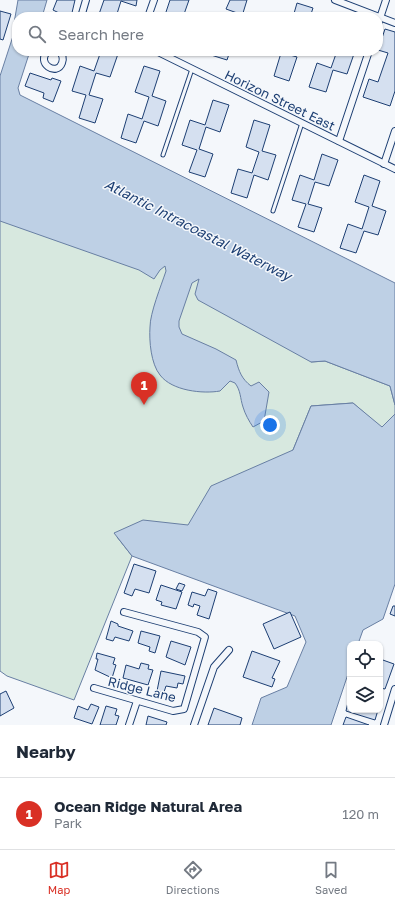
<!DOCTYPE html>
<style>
:root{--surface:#fff;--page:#f6f6f7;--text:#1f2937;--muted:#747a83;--line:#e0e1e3;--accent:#d93025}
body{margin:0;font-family:"Golos Text",sans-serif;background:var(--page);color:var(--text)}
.controls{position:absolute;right:12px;bottom:12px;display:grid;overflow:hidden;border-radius:8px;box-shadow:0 1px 3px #0004}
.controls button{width:36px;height:36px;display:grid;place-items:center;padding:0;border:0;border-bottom:1px solid var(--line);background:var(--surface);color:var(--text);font:20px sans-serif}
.you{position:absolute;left:270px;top:425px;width:14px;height:14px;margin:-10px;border:3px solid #fff;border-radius:50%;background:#1a73e8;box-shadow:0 0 0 6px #1a73e833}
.badge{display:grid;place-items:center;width:26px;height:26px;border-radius:50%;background:var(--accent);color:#fff;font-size:13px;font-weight:700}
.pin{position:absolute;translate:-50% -33px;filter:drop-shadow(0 1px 2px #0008)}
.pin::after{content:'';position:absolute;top:21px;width:14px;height:12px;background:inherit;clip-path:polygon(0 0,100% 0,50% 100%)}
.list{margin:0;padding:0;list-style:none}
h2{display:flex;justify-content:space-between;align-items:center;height:52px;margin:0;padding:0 16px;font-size:17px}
h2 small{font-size:13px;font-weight:400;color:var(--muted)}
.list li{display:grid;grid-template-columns:26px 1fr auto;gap:12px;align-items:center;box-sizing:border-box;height:72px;padding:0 16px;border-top:1px solid var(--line)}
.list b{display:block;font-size:15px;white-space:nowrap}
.list p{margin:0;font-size:13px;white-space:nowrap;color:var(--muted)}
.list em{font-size:13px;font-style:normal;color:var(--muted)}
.icon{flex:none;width:22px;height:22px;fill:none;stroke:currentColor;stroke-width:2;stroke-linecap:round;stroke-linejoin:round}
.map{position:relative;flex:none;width:395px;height:725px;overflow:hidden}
.search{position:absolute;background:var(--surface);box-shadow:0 1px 3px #0004;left:12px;right:12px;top:12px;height:44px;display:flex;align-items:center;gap:10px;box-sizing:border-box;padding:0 14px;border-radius:16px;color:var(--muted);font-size:15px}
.sheet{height:124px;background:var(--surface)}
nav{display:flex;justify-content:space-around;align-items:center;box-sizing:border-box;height:56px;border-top:1px solid var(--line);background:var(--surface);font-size:11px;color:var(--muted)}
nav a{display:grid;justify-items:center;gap:2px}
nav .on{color:var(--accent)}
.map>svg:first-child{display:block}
.green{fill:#d7e8df;stroke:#687fa3}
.water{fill:#bed0e5;stroke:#687fa3}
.building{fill:#d5e0f0;stroke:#1d3f73}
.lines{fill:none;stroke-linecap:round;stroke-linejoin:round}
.service-casing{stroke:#1d3f73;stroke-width:5}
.minor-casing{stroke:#1d3f73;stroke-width:8}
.service{stroke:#f4f7fb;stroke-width:3}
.minor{stroke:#f4f7fb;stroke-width:6}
.labels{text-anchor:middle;stroke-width:3;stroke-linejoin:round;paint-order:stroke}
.street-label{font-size:13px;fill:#1d3f73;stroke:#f4f7fb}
.water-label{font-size:14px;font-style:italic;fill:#1d3f73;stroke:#f4f7fb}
</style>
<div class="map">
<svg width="395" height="725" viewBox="0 0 395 725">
<rect width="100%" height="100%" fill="#f4f7fb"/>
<path class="green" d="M 0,168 L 319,313 L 311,362 L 325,361 L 390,386 L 395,405 L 395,414 L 382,428 L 353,403 L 311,406 L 293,450 L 231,576 L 117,537 L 132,556 L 74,700 L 7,676 L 0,671 Z"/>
<g class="water">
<path d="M 18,0 L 47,0 L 42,17 L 17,17 L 17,51 L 30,51 L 18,88 L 20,95 L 395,283 L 395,405 L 390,386 L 325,361 L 311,362 L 198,300 L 195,294 L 199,279 L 192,283 L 179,321 L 179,327 L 182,334 L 216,349 L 236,360 C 239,372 242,379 251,386 L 259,382 L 269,392 L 264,421 L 253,427 C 249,421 245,414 243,407 C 240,398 241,391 235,383 L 230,381 L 220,391 C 203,394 172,391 160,375 C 151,364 149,341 150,327 C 150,313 161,286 166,271 L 165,266 L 160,270 L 154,279 L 139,270 L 0,221 L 0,76 L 15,30 L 13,29 Z"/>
<path d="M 353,403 L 382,427 L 395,414 L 395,584 L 383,619 L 363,630 L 358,644 L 350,644 L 350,668 L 331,725 L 252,725 L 261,698 L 287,687 L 306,642 L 295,616 L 132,556 L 114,533 L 143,520 L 188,525 L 211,486 L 293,450 L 311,406 Z"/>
</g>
<g class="building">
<path d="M 57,0 L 75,0 L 71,17 L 63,17 L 58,15 L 59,13 L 53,10 Z"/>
<path d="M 104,0 L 137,0 L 136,6 L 121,1 L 116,17 L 98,17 Z"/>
<path d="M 170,0 L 189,0 L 183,17 L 165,15 Z"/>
<path d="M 230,0 L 247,0 L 243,13 L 255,17 L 239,17 L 240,14 L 226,9 Z"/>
<path d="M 297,3 L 313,8 L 310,17 L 293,17 Z"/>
<path d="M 0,11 L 11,14 L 3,40 L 0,39 Z"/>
<path d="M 385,29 L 395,32 L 395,91 L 390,106 L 363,97 L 369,79 L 378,82 L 388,53 L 378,50 Z"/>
<path d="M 101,51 L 119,51 L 110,77 L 96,73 L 89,95 L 103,99 L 95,123 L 79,118 L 86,95 L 72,91 L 80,66 L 94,71 Z"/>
<path d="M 213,51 L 230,51 L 227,60 L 211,55 Z"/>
<path d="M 274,51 L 284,51 L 283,53 L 297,57 L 289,81 L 274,76 L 281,53 Z"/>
<path d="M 337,51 L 355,51 L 347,74 L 333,70 L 326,92 L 309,87 L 317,63 L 331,68 Z"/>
<path d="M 144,66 L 160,71 L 152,96 L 166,101 L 158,126 L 144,121 L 136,143 L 121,138 L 128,114 L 142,119 L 149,97 L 135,92 Z"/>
<path d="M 30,73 L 51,80 L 52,78 L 61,81 L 53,102 L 43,98 L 44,93 L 25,86 Z"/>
<path d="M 213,100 L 229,105 L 220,132 L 206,127 L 199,149 L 213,154 L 205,177 L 189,172 L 197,150 L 182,145 L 190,120 L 205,125 Z"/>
<path d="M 254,120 L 270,125 L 262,151 L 276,155 L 268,180 L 254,175 L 247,198 L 231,193 L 238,169 L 252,173 L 259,152 L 246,147 Z"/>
<path d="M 322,154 L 338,160 L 329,186 L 315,182 L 308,204 L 322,208 L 314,232 L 298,227 L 306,204 L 292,200 L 300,175 L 314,180 Z"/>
<path d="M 364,175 L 380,181 L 372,206 L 386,211 L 378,235 L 364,231 L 356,253 L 340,248 L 348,224 L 362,229 L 369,207 L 355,202 Z"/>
<path d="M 134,564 L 156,571 L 149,593 L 135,589 L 132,596 L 124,593 Z"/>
<path d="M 179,583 L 185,585 L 182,591 L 176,589 Z"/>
<path d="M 161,585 L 182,592 L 176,609 L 161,605 L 162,602 L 156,600 Z"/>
<path d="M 208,589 L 217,592 L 209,619 L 197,615 L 200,606 L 194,604 L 193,607 L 188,605 L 192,592 L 205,596 Z"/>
<path d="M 393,606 L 395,606 L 395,616 L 390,614 Z"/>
<path d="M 290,612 L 301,637 L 274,649 L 263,624 Z"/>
<path d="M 111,621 L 118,624 L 118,626 L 133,631 L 129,641 L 115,637 L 113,641 L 106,639 Z"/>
<path d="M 141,631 L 160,636 L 155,653 L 149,651 L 150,647 L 138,643 Z"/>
<path d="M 171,641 L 191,647 L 185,665 L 166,657 Z"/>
<path d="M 252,651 L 280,661 L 272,678 L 275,679 L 272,687 L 243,677 Z"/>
<path d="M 97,653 L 115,658 L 113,664 L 116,665 L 112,678 L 95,670 L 98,659 L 96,659 Z"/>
<path d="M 380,659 L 394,664 L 385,689 L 380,688 Z"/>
<path d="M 141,663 L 149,665 L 148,669 L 153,670 L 148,685 L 123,678 L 126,665 L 139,669 Z"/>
<path d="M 161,671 L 185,676 L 183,684 L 178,683 L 177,688 L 166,686 L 164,692 L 157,691 Z"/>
<path d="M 6,691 L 14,708 L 0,716 L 0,694 Z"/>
<path d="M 348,702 L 350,703 L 350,710 L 378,710 L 375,720 L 346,711 Z"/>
<path d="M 91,704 L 99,707 L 92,724 L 74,718 L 78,706 L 88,710 Z"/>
<path d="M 106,706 L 117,709 L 115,715 L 119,716 L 116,725 L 100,725 Z"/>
<path d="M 214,708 L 242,718 L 240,725 L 208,725 Z"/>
<path d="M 148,716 L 167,722 L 166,725 L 146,725 Z"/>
<path d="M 346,717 L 369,725 L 343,725 Z"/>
</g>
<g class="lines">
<defs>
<g id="service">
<path d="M 163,155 L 192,69"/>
<path d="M 273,211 L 302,123"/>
</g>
<g id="minor">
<path d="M 335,0 L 395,23"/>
<path d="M 81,17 L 86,0"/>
<path d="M 148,17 L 154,0"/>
<path d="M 378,24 L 386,0"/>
<path d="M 48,51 C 35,63 57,77 62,63 C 64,58 62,54 59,51"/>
<path d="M 156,51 L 395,169"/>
<path d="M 339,141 L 369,51"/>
<path d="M 384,164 L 395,131"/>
<path d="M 94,688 L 173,711 L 184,709 L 205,637 L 198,632 L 124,612"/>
<path d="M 129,725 L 137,701"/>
<path d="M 194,725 L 214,667 L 229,650"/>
<path d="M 384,725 L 395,689"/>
</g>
</defs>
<use href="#service" class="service-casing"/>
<use href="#minor" class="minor-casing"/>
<use href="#service" class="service"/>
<use href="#minor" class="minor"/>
</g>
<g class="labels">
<g class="street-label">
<text transform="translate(280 100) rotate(26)" y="5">Horizon Street East</text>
<text transform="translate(142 689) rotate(14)" y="5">Ridge Lane</text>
</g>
<g class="water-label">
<text transform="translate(198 230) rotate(27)" y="5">Atlantic Intracoastal Waterway</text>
</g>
</g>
</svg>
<div class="controls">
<button><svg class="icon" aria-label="locate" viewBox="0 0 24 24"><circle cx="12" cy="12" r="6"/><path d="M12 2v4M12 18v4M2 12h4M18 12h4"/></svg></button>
<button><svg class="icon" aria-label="layers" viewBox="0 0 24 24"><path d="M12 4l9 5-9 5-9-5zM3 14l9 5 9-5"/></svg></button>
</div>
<div class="you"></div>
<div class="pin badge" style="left:144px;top:405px">1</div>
<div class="search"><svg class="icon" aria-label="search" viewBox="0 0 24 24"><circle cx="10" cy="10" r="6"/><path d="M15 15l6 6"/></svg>Search here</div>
</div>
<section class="sheet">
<h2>Nearby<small></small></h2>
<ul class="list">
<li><span class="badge">1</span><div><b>Ocean Ridge Natural Area</b><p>Park</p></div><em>120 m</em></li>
</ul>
</section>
<nav>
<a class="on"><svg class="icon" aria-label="map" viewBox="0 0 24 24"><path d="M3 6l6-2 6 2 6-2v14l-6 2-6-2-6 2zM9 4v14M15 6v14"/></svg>Map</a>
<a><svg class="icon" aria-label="directions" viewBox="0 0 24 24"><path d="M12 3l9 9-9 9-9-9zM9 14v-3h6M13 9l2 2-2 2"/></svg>Directions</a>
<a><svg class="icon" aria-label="saved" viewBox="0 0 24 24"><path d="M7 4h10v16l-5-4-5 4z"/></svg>Saved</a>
</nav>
